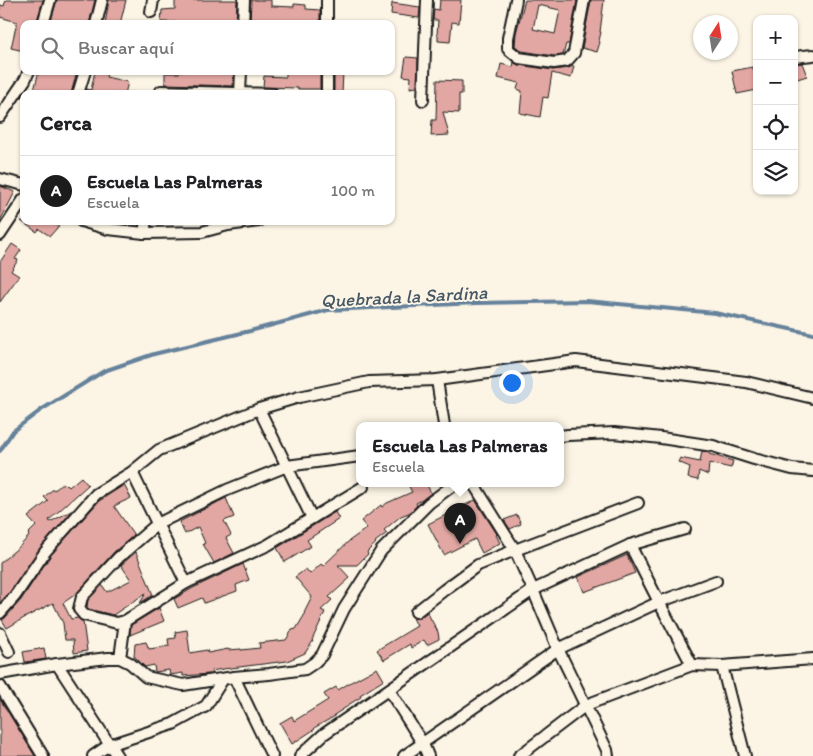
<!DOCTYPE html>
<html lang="es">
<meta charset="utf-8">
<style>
:root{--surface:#fff;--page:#f2f2f2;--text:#202124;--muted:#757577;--line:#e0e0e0;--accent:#1c1c1c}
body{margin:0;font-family:Itim,sans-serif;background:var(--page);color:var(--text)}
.controls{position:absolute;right:15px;top:15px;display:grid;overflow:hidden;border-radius:10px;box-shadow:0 1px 4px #0004}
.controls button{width:45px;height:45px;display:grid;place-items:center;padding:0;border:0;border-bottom:1px solid var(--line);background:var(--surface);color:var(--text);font:25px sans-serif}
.compass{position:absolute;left:693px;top:15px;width:45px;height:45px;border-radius:50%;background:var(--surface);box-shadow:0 1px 4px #0004;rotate:12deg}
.you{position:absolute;left:511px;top:382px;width:18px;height:18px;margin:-12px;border:4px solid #fff;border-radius:50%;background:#1a73e8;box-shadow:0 0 0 8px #1a73e833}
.badge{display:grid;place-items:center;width:32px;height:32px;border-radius:50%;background:var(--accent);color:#fff;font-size:16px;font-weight:700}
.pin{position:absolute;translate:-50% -41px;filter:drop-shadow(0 1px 2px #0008)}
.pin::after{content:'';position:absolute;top:26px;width:18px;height:15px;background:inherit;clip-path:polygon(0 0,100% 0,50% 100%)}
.popup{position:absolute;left:356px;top:422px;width:208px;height:65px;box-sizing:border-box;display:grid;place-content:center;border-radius:10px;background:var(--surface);filter:drop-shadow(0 1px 4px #0005);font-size:16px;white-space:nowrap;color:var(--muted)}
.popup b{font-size:19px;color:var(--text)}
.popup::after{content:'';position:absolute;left:50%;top:100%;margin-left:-10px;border:10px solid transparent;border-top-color:var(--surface)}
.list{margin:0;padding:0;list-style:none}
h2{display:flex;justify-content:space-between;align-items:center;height:65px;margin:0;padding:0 20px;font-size:21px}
h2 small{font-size:16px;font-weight:400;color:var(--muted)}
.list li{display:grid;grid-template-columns:32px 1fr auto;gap:15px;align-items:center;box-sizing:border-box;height:70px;padding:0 20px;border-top:1px solid var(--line)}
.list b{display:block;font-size:19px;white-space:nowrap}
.list p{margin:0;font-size:16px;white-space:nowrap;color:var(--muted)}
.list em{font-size:16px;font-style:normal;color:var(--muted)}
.icon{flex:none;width:28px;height:28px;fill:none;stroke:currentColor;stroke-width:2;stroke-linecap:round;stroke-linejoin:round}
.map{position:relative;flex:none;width:813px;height:756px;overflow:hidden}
.search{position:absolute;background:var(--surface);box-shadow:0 1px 4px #0004;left:20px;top:20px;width:375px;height:55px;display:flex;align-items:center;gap:12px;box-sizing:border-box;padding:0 18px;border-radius:10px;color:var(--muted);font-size:19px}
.panel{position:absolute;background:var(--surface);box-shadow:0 1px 4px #0004;left:20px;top:90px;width:375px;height:135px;border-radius:10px}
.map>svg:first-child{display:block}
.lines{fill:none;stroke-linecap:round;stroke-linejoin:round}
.stream{stroke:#65819b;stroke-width:4}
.building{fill:#e2a7a2;stroke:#1c1c1c;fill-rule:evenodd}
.street-casing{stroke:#1c1c1c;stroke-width:14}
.street{stroke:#fcf5e5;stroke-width:10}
.labels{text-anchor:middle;stroke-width:4;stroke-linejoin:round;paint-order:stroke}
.water-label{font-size:19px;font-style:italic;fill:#465766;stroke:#fcf5e5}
</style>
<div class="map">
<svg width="813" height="756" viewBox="0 0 813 756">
<rect width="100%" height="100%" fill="#fcf5e5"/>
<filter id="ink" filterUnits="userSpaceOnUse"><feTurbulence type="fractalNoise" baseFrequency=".02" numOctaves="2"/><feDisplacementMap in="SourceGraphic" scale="10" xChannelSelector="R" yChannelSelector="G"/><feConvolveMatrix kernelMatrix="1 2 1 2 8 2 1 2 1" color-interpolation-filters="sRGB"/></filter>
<g filter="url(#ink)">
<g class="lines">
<path class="stream" d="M 0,451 L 13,431 L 41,410 L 104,371 L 154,354 L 250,331 L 328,310 L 477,303 L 587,301 L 715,313 L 813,334"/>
</g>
<g class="building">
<path d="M 6,0 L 43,0 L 36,24 L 24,24 L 24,51 L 11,48 L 17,22 L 0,17 L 0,5 L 4,6 Z"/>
<path d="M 57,0 L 95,0 L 89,24 L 50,24 Z"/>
<path d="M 109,0 L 126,0 L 120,24 L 105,24 Z"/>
<path d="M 175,0 L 237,0 L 236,23 L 218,24 L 218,23 L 161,22 L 162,10 L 175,9 Z"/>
<path d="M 251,0 L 271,0 L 271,6 L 294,7 L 294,4 L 306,5 L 306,9 L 320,10 L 320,24 L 250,24 Z"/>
<path d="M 440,0 L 461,0 L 459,23 L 452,22 L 450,42 L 438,41 L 438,35 L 437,35 L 438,20 L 433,20 L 434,9 L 439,10 Z"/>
<path d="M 525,0 L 577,0 L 569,44 L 566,44 L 563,55 L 554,56 L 522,51 L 515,46 L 516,33 ZM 538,5 L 560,10 L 555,34 L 533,29 Z"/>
<path d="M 591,0 L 604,0 L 600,32 L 601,32 L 599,41 L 600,42 L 597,52 L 582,48 Z"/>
<path d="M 392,3 L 420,7 L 419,18 L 391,14 Z"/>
<path d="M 406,57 L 418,58 L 417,87 L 410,88 L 411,77 L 403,76 Z"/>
<path d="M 514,62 L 518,65 L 553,70 L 568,68 L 574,66 L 571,78 L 552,73 L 548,98 L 543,97 L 540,117 L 520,113 L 522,91 L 517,89 L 519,83 L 498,78 L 501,64 L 513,67 Z"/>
<path d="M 802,63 L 807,76 L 794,80 L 794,64 Z"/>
<path d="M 753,67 L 757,81 L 757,90 L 737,94 L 732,71 Z"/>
<path d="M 39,71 L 77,71 L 71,94 L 33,94 Z"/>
<path d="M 95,71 L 108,71 L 106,77 L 128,82 L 125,94 L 85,94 L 87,89 L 91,90 Z"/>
<path d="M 179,71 L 234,71 L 233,86 L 165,84 L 165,73 L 179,73 Z"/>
<path d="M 311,71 L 320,71 L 320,89 L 298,89 L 298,88 L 263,87 L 264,76 L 286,77 L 286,72 Z"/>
<path d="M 334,71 L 343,71 L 342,94 L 334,94 Z"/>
<path d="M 437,80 L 462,81 L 462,94 L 459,94 L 459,113 L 443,112 L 449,135 L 431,136 L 432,120 L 436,120 Z"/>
<path d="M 0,186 L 15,192 L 0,221 Z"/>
<path d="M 21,221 L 63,221 L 50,236 L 39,229 L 37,232 Z"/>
<path d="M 12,244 L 21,250 L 15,259 L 18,260 L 11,271 L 19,276 L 0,302 L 0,262 Z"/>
<path d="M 702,451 L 709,452 L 709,454 L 733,461 L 731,468 L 709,463 L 708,475 L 699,471 L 698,480 L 688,478 L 690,467 L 678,462 L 680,458 L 700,462 Z"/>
<path d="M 81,477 L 88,485 L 49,520 L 50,522 L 73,510 L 40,548 L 10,592 L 0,603 L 0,563 L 20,546 L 29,536 L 28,534 L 36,526 L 28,517 L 48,501 L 44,497 L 52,490 L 56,489 L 63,483 L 66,486 L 67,485 L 69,487 Z"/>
<path d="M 407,483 L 426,483 L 431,493 L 422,500 L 416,503 L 417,505 L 411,512 L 401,516 L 384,530 L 387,533 L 375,542 L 376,543 L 367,552 L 368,554 L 357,565 L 338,565 L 350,578 L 329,597 L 332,600 L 321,610 L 325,612 L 312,640 L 313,641 L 305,653 L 287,661 L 223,669 L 211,671 L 212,674 L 209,674 L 183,676 L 183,673 L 170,675 L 169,670 L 155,672 L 154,665 L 145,667 L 134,656 L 135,644 L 146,642 L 149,649 L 169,646 L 168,639 L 176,638 L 175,632 L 187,630 L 190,653 L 207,650 L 208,653 L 228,649 L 228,650 L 241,649 L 241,650 L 260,648 L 259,643 L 286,640 L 292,630 L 296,629 L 305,614 L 304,613 L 312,597 L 295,577 L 306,569 L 310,574 L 321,564 L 323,566 L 349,541 L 367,528 L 361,521 L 381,505 L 382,507 L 387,503 L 412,492 Z"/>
<path d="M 124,485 L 131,498 L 114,506 L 134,535 L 114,552 L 76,594 L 63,603 L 71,619 L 78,618 L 83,622 L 87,651 L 74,653 L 73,640 L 65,640 L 63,623 L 53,603 L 24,618 L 7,628 L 2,620 L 5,618 L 21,600 L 50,556 L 99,501 Z"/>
<path d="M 226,498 L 234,517 L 224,521 L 231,535 L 226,538 L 234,553 L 214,563 L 203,544 L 205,543 L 198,527 L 185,534 L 179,522 Z"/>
<path d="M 475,500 L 497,534 L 496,535 L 500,543 L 482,553 L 475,539 L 444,555 L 428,524 Z"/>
<path d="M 335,512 L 339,519 L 307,540 L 311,546 L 285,562 L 277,548 Z"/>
<path d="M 517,515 L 521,524 L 510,529 L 504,520 Z"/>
<path d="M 136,552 L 153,595 L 140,603 L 146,593 L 113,615 L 88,609 L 87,607 L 88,600 L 102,585 L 107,592 L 131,580 L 121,565 Z"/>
<path d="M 627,555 L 635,573 L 584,592 L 578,577 Z"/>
<path d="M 243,564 L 249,580 L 236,585 L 237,591 L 204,603 L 202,598 L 178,608 L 174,599 L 193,588 Z"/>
<path d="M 159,608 L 164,621 L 130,635 L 131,625 Z"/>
<path d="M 427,612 L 438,632 L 439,639 L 427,645 L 424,640 L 411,648 L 410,644 L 384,660 L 377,650 L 417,626 L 413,618 L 420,618 Z"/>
<path d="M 44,648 L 46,659 L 25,662 L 23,652 Z"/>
<path d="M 377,668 L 384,680 L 360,695 L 361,697 L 348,705 L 348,706 L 334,715 L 335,716 L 314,728 L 315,729 L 292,744 L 280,723 L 292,716 L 294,721 L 328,700 L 324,694 L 336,687 L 338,690 L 351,682 Z"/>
<path d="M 0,699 L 35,756 L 0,756 Z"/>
</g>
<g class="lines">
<defs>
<g id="street">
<path d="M 327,0 L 327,24"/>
<path d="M 516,0 L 508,38 L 508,49 L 519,58 L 554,63 L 567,61 L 574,53 L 584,0"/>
<path d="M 151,12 L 153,0"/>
<path d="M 43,24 L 50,0"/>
<path d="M 96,24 L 102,0"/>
<path d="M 243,24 L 244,0"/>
<path d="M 794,57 L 813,55"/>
<path d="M 161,91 L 273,94"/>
<path d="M 78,94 L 85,71"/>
<path d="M 240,94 L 241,71"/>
<path d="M 327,94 L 327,71"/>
<path d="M 423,100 L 427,0"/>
<path d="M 0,117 L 25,80 L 29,71"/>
<path d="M 0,179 L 24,185"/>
<path d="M 81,221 L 108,229 L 144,233 L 202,232 L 228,225 L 259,221"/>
<path d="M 144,233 L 146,221"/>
<path d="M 0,235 L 24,199"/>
<path d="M 437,380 L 444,425"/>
<path d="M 259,409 L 312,518"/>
<path d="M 560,436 L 568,435 L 614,433 L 661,438 L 713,446 L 754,459 L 792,469 L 813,471"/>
<path d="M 360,456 L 287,466 L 227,490 L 157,524 L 119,557 L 82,597 L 79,609 L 84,615 L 117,623 L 125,621 L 186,583 L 268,545 L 363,487"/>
<path d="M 132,472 L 186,583"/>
<path d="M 473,483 L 515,550 L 533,590 L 558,649 L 607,750 L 608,756"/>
<path d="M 630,545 L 659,602 L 692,665"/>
<path d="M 416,612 L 444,590 L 478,565 L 515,550 L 638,503"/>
<path d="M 0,613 L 15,596 L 45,552 L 96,494 L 132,472 L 159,450 L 259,409 L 299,397 L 369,382 L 437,380 L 576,361 L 746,382 L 813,398"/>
<path d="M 0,633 L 9,652"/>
<path d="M 120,658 L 125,621"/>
<path d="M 57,664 L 117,756"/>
<path d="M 722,666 L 745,756"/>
<path d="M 0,674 L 57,664 L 108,658 L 120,658 L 130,663 L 146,677 L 183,685 L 234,677 L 269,674 L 305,669 L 314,663 L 322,655 L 344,609 L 381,551 L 429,503 L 456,483"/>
<path d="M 234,677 L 272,756"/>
<path d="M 0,686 L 43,756"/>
<path d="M 389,690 L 423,744 L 428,756"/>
<path d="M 93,756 L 109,745 L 173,724 L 206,706 L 223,679"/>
<path d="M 300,756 L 324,734 L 533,590 L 630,545 L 685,529"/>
<path d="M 404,756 L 558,649 L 659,602 L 716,581"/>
<path d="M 519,756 L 586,705 L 692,665 L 722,666 L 813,659"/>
</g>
</defs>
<use href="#street" class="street-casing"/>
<use href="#street" class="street"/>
</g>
</g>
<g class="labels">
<g class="water-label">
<text transform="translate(404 296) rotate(-3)" y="7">Quebrada la Sardina</text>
</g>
</g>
</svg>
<div class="controls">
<button>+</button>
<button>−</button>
<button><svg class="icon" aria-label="locate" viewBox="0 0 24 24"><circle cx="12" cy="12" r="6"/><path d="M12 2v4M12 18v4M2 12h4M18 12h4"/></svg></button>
<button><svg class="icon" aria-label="layers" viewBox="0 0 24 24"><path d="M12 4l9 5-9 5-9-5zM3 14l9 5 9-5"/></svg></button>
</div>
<svg class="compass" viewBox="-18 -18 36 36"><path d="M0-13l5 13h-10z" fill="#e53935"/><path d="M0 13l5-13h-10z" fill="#757577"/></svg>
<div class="you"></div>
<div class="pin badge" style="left:460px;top:544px">A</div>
<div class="popup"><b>Escuela Las Palmeras</b>Escuela</div>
<div class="search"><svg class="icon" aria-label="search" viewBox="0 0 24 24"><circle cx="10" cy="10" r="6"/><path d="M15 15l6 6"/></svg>Buscar aquí</div>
<section class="panel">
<h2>Cerca<small></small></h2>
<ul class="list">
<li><span class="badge">A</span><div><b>Escuela Las Palmeras</b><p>Escuela</p></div><em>100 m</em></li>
</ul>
</section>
</div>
